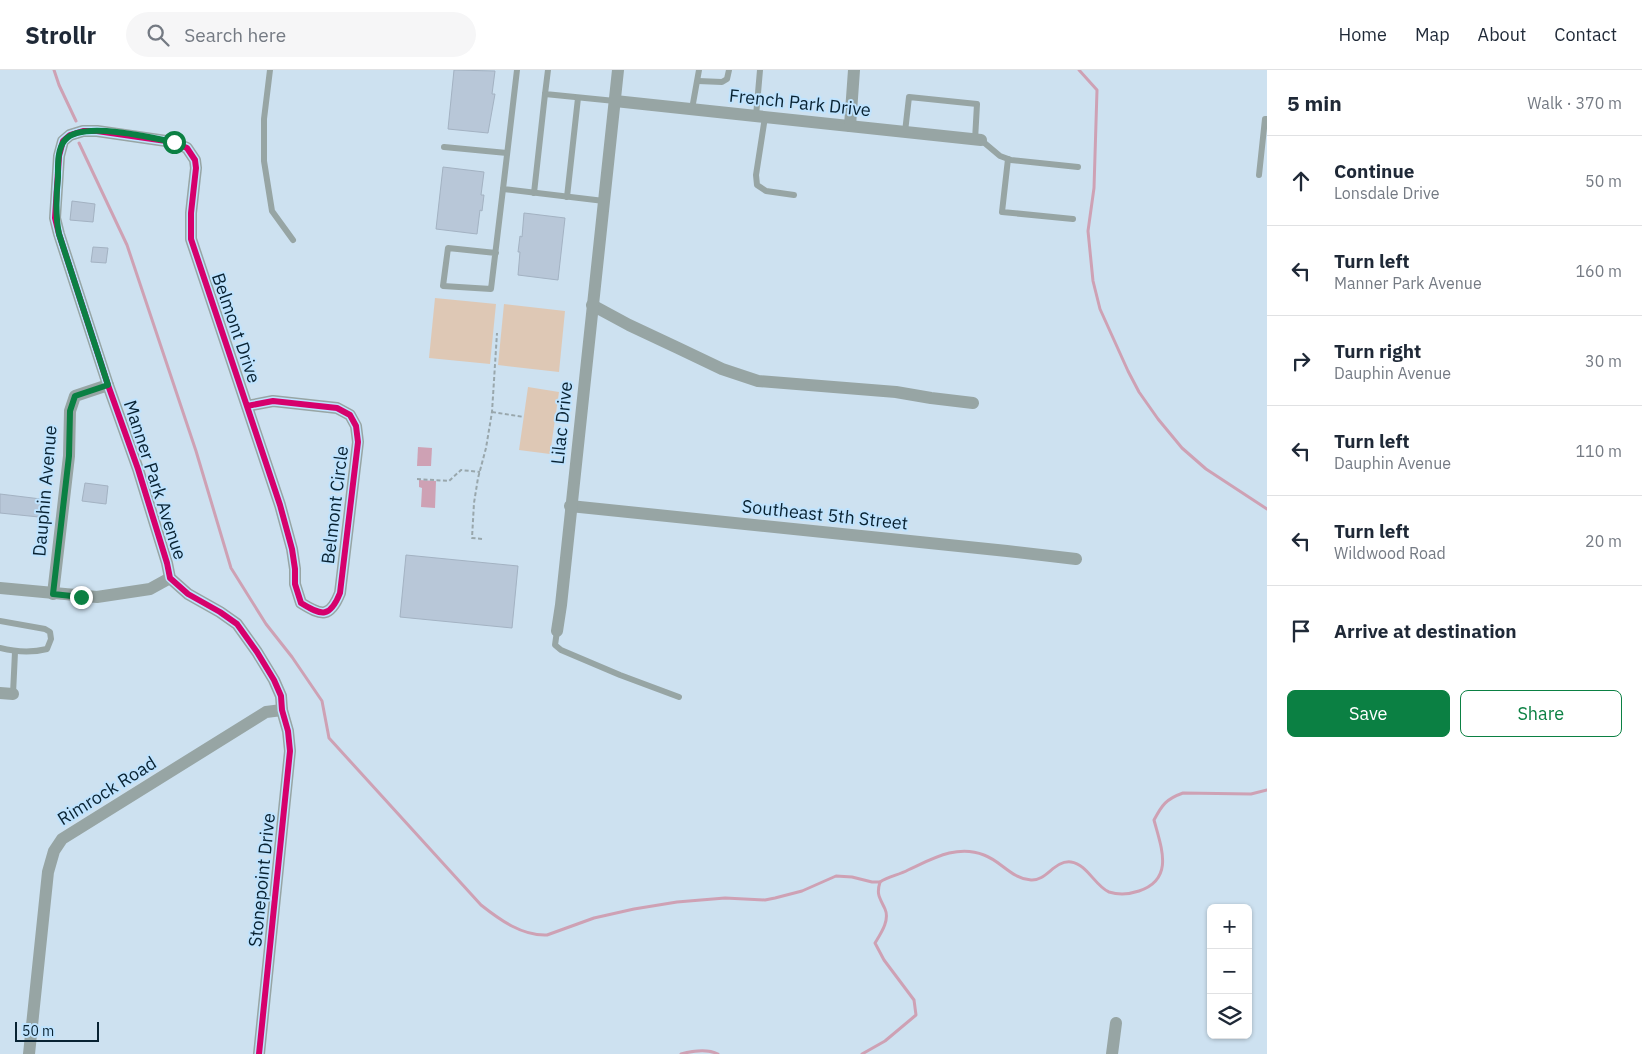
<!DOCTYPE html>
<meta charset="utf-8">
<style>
:root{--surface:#fff;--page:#f6f6f7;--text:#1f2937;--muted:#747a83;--line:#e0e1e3;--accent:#0b8043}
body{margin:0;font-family:"IBM Plex Sans",sans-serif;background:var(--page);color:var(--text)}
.controls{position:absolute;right:15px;bottom:15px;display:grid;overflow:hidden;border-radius:8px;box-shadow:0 1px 4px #0004}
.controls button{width:45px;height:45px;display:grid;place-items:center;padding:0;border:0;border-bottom:1px solid var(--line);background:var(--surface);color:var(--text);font:25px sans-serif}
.scale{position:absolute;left:15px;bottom:12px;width:84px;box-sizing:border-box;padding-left:5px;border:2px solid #082232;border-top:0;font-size:14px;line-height:18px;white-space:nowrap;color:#082232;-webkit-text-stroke:4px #bfe3fe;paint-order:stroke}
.stop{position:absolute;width:15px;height:15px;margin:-11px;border:4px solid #0b8043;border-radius:50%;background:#fff}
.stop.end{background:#0b8043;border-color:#fff;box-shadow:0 1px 5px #0008}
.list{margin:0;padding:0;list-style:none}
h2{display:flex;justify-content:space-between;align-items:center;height:65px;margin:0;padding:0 20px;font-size:21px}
h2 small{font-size:16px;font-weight:400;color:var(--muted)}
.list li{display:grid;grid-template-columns:32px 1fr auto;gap:15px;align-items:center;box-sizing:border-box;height:90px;padding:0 20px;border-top:1px solid var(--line)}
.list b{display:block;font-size:19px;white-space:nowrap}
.list p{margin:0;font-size:16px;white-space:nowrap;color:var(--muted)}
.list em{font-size:16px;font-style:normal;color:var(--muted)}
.actions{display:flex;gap:10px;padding:15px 20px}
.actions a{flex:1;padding:11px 0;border:1px solid var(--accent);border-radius:8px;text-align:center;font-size:18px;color:var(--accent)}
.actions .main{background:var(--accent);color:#fff}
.icon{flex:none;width:28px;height:28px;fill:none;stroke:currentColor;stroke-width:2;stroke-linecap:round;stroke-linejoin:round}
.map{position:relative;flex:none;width:1267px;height:984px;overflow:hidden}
header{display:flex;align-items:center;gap:30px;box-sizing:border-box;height:70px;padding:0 25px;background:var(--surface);border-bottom:1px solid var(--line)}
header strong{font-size:24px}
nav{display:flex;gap:28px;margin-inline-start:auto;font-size:18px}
.search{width:350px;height:45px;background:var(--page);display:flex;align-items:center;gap:12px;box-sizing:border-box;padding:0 18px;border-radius:28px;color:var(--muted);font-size:19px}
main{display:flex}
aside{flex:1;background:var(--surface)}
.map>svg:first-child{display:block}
.green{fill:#dec8b5}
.water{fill:#cea1b4}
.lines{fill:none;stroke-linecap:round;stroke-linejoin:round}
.stream{stroke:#cea1b4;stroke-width:3}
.building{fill:#b8c7d8;stroke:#a3b2c2}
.path{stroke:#99a7ac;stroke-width:2;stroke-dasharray:4 2.5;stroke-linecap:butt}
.service{stroke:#97a5a4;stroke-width:6}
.minor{stroke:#97a5a4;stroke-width:12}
.cycleway-casing{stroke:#bfe3fe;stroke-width:9}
.cycleway{stroke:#d6006c;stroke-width:6}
.route{stroke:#0b8043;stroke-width:6}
.labels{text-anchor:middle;stroke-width:4;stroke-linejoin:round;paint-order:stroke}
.street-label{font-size:18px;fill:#082232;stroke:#bfe3fe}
</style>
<header>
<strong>Strollr</strong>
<div class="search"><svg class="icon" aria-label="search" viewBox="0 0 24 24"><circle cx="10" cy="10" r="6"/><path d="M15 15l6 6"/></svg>Search here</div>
<nav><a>Home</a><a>Map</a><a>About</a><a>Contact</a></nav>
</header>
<main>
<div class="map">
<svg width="1267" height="984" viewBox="0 0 1267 984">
<rect width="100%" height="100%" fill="#cde1f0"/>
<g class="green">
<path d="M 435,228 L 496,234 L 490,294 L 429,288 Z"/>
<path d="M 504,234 L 565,241 L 559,302 L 498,295 Z"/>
<path d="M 528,317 L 559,322 L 550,384 L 519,380 Z"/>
</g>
<g class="water">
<path d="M 418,377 L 432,378 L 431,396 L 417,396 Z"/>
<path d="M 419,410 L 436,411 L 435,438 L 421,437 L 422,418 L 419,417 Z"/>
</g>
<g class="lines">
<g class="stream">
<path d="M 54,0 L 59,15 L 76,51"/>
<path d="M 1079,0 L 1097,20 L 1094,118 L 1088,161 L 1093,211 L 1100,239 L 1128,301 L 1139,322 L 1158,349 L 1182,378 L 1206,399 L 1267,439"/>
<path d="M 79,73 L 127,175 L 196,381 L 231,498 L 266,554 L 292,587 L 322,631 L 329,668 L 481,835 C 500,850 522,866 547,865 L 594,848 L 634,839 L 677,832 L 725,828 L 765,830 L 775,828 L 802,821 L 836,806 L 852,807 L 872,812 L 880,812"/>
<path d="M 681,984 C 692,981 708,979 718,984"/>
<path d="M 862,984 L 885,971 L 916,945 L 914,930 L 884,890 L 875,873 C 881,863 890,850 885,839 C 880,828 876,825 880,812 C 889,806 899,805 908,800 C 932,789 957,774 984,785 C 1001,791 1012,809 1031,810 C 1047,811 1054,790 1071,792 C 1087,794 1095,816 1109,822 C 1119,825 1130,824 1139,821 C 1175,809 1161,777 1154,750 C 1162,735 1166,729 1183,723 L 1251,724 L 1267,720"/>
</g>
</g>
<g class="building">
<path d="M 454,0 L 495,1 L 492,24 L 495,24 L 488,63 L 448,59 Z"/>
<path d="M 443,97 L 484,102 L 481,125 L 484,125 L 482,141 L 480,140 L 477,164 L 436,159 Z"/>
<path d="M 72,131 L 95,134 L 93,152 L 70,150 Z"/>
<path d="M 524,143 L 565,148 L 558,210 L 518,205 L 520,182 L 518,182 L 520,166 L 522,167 Z"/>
<path d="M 93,177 L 108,178 L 106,193 L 91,192 Z"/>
<path d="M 85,413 L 108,416 L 106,434 L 82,431 Z"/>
<path d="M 0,424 L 41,429 L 39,447 L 0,443 Z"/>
<path d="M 406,485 L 518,496 L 512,558 L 400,547 Z"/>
</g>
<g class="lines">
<g class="path">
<path d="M 492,342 L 524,347"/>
<path d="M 417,409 L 449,411 L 461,400 L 480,402"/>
<path d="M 482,469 L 472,468 L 474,433 L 478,408 L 486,378 L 492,342 L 497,263"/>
</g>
<g class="service">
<path d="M 270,0 L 264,49 L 264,91 L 272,141 L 293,170"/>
<path d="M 517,0 L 503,119 L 604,131"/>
<path d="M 548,0 L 545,24 L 615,31"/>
<path d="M 698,11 L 722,12 L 727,9 L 729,0"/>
<path d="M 692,39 L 699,0"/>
<path d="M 756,46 L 760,0"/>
<path d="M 765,47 L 756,105 L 757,115 L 766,121 L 794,125"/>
<path d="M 905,62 L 909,27 L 977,34 L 975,70"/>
<path d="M 981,70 L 1000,86 L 1011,90 L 1078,97"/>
<path d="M 444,77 L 507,83"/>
<path d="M 1008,89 L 1002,142 L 1073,149"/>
<path d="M 1259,105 L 1265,49 L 1267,49"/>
<path d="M 534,123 L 545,24"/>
<path d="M 567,127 L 578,28"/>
<path d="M 496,183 L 448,178 L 443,216 L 491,219 L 503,119"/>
<path d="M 0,551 L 45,559 L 50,562 L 51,569 L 47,579 C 31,583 16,582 0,578"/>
<path d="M 557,561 L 555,575 L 561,580 L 620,605 L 679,627"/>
<path d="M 13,624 L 15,582"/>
</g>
<g class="minor">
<path d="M 615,31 L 981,70"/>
<path d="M 850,56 L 854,0"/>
<path d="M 592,235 L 629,255 L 678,278 L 722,299 L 758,311 L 896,322 L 931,328 L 973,333"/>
<path d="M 247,336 L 273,331 L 337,338 L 350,345 L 356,356 L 358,372 L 340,523 C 330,548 322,546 301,533 L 295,514 L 295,499 L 292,479 L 280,435 L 191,169 L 191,143 L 196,98 L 195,90 L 187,78 L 173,72 L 97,61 L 83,61 L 70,65 L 63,71 L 59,86 L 55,148 L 59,164 L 108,315 L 138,399 L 167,493 L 170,508 L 188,524 L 220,542 L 237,554 L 257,582 L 274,610 L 281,626 L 282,640 L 288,661 L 290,681 L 259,984"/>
<path d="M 570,436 L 1007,481 L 1076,489"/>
<path d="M 0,518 L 97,527 L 150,519 L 170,508"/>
<path d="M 53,524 L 69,386 L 70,341 L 75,326 L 108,315"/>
<path d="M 557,561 L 561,535 L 618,0"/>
<path d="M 0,623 L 13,624"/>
<path d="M 29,984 L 48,802 L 54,781 L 62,769 L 266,642 L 282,640"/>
<path d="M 1112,984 L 1116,953"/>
</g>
<defs>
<path id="cycleway" d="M 247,336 L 273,331 L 337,338 L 350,345 L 356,356 L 358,372 L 340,523 C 330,548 322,546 301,533 L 295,514 L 295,499 L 292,479 L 280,435 L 191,169 L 191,143 L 196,98 L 195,90 L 187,78 L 173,72 L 97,61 L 83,61 L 70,65 L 63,71 L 59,86 L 55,148 L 59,164 L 108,315 L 138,399 L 167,493 L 170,508 L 188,524 L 220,542 L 237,554 L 257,582 L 274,610 L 281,626 L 282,640 L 288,661 L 290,681 L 259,984"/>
</defs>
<use href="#cycleway" class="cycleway-casing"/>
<use href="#cycleway" class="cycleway"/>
</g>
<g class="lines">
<path class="route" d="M 81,527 L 53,524 L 69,386 L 70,341 L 75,326 L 108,315 L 59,164 C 55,145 56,127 58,107 C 58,96 57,79 65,70 C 82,50 150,68 174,72"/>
</g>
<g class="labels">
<g class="street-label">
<text transform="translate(800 33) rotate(6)" y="6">French Park Drive</text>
<text transform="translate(236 258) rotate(71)" y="6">Belmont Drive</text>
<text transform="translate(562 353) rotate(-84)" y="6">Lilac Drive</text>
<text transform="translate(155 410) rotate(72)" y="6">Manner Park Avenue</text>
<text transform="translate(45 421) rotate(-85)" y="6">Dauphin Avenue</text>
<text transform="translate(335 435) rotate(-83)" y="6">Belmont Circle</text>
<text transform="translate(825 445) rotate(6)" y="6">Southeast 5th Street</text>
<text transform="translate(107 721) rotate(-32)" y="6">Rimrock Road</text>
<text transform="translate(262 810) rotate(-84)" y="6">Stonepoint Drive</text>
</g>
</g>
</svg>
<div class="controls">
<button>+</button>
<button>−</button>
<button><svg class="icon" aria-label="layers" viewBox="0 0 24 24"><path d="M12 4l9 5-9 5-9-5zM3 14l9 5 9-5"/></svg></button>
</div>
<div class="scale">50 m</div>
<div class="stop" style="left:174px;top:72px"></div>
<div class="stop end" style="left:81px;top:527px"></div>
</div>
<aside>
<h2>5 min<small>Walk · 370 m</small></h2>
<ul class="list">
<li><svg class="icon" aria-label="ahead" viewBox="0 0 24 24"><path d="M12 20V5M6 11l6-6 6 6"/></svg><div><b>Continue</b><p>Lonsdale Drive</p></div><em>50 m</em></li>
<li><svg class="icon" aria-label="left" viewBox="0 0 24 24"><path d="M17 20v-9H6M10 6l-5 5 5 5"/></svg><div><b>Turn left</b><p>Manner Park Avenue</p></div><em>160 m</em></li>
<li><svg class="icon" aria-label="right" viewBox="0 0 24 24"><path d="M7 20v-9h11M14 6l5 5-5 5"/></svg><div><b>Turn right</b><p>Dauphin Avenue</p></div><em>30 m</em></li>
<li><svg class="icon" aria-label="left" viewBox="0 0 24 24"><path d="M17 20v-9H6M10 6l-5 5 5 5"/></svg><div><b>Turn left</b><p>Dauphin Avenue</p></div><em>110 m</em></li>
<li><svg class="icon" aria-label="left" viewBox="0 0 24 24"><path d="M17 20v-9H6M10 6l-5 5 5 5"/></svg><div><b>Turn left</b><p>Wildwood Road</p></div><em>20 m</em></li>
<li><svg class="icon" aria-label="arrive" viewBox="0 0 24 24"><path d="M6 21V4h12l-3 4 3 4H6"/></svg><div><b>Arrive at destination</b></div></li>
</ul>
<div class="actions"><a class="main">Save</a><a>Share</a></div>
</aside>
</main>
